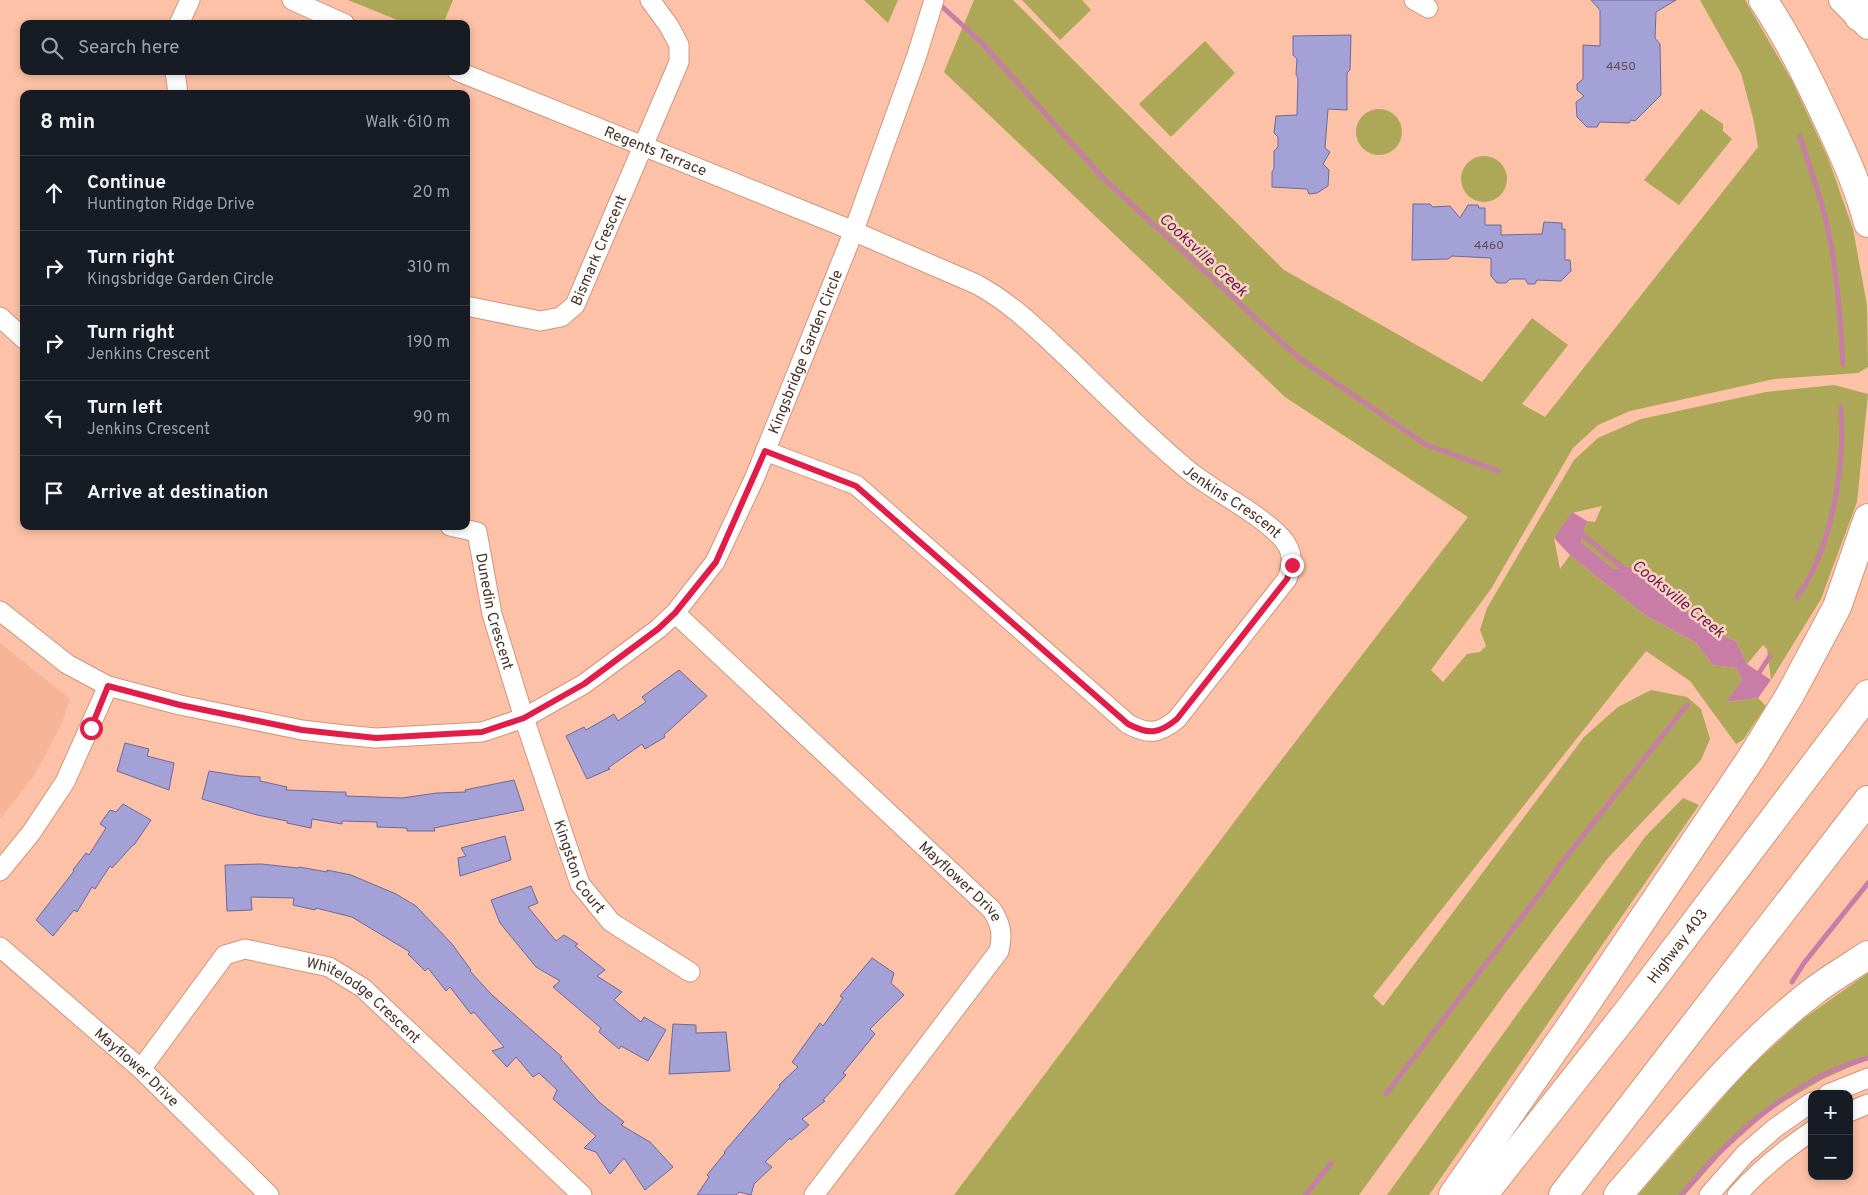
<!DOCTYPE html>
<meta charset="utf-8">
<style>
:root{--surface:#171b24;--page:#242831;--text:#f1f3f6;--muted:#9ea1a6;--line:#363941}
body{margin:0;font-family:Overpass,sans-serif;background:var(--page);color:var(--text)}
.controls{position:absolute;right:15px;bottom:15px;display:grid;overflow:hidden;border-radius:10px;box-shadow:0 2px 8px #0003}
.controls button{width:45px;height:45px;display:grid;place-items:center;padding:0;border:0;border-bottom:1px solid var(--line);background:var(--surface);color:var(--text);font:25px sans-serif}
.stop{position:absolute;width:15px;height:15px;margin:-11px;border:4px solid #e11d48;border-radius:50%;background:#fff}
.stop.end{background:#e11d48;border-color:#fff;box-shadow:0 1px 5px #0008}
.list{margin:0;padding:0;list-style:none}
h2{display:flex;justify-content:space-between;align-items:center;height:65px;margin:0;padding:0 20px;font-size:21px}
h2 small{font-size:16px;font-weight:400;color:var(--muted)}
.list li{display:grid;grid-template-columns:32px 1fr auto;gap:15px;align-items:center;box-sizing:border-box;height:75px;padding:0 20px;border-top:1px solid var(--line)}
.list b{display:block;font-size:19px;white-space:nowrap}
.list p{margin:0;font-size:16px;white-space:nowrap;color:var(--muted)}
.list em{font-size:16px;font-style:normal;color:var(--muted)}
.icon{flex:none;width:28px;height:28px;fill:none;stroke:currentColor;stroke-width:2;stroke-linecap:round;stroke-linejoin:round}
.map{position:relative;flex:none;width:1868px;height:1195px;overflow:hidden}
.search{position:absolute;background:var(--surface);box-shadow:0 2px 8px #0003;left:20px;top:20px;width:450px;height:55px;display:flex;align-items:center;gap:12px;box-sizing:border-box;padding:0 18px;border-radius:10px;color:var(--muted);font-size:19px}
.panel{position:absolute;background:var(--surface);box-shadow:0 2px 8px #0003;left:20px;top:90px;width:450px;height:440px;border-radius:10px}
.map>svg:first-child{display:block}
.built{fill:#f6b596}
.green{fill:#aca857}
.water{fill:#c77da5}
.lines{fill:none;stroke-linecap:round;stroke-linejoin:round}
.stream{stroke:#c77da5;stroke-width:5}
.building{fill:#a4a1d7;stroke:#6c699b}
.minor-casing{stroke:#cf977c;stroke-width:21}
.major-casing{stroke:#cf977c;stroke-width:26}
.highway-casing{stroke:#cf977c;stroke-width:30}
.minor{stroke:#fff;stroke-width:19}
.major{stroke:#fff;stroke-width:24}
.highway{stroke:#fff;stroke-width:28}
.route{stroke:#e11d48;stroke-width:6}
.labels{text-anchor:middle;stroke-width:5;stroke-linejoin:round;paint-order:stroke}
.number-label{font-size:12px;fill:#604d52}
.street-label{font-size:15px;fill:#493126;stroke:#f9d5c4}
.water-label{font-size:16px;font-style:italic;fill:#6f174f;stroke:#f9d5c4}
</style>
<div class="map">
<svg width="1868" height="1195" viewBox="0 0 1868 1195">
<rect width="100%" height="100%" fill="#fcc1a6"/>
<path class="built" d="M 0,643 L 70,699 L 62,723 L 35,774 L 0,819 Z"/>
<g class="green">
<path d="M 348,0 L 453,0 L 443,24 L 407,24 Z"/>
<path d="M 864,0 L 898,0 L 888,23 Z"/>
<path d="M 974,0 L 1013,0 L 1284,270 L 1482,382 L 1532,318 L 1568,345 L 1522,404 L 1545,417 L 1758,147 L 1754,122 L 1741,73 L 1700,0 L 1745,0 L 1792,81 L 1828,158 L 1853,229 L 1867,305 L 1868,367 L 1858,373 L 1774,379 L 1630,411 L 1598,425 L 1573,448 L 1491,589 L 1431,670 L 1443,682 L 1467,654 L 1480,652 L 1486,646 L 1480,630 L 1487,608 L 1574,460 L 1598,438 L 1641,419 L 1766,392 L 1834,385 L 1868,394 L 1857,502 L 1821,599 L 1771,680 L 1767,649 L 1763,645 L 1747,664 L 1736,641 L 1709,631 L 1634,566 L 1614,569 L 1581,542 L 1587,521 L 1595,522 L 1602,506 L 1572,513 L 1554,538 L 1560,569 L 1570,555 L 1645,615 L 1696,643 L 1713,665 L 1736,668 L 1742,680 L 1727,702 L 1758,698 L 1766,706 L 1743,740 L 1736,744 L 1690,681 L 1646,651 L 1373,996 L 1383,1006 L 1584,737 L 1618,707 L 1651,690 L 1687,697 L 1701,709 L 1710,739 L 1701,760 L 1608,858 L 1504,995 L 1359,1195 L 954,1195 L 1253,797 L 1468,517 L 1285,397 L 944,72 Z"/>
<path d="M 1022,0 L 1082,0 L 1091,10 L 1060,40 Z"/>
<path d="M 1205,41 L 1235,73 L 1171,137 L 1139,104 Z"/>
<path d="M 1701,109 L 1723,124 L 1723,131 L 1732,139 L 1679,205 L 1644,180 Z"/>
<circle cx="1379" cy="132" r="23"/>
<circle cx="1484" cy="179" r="23"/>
<path d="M 1683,798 L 1699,805 L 1429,1195 L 1387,1195 L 1645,837 Z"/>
<path d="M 1868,973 L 1868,1059 L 1823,1079 L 1771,1109 L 1724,1151 L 1685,1195 L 1638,1195 L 1746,1071 L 1803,1019 Z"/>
</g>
<path class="water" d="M 1572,512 L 1587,521 L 1581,542 L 1614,569 L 1634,566 L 1650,571 L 1685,609 L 1709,631 L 1736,641 L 1747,664 L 1771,680 L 1758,698 L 1726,702 L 1742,680 L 1736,668 L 1713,665 L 1696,643 L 1645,615 L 1570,555 L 1554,538 Z"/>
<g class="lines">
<g class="stream">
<path d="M 937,2 L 982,43 L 1102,177 L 1299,358 L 1425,444 L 1498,471"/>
<path d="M 1800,137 C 1812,174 1826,211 1832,250 C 1838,288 1841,326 1843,364"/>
<path d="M 1578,531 L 1627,571"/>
<path d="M 1797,597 C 1826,557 1837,502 1841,454 C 1843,439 1841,423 1841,407"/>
<path d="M 1757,676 L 1770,656"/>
<path d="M 1792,982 L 1804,963 L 1868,883"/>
<path d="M 1386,1094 L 1541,892 L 1563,861 L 1687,705"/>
<path d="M 1306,1195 L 1331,1163"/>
<path d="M 1681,1195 C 1695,1180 1708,1163 1723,1149 C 1762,1110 1813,1073 1868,1058"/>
</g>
</g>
<g class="building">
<path d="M 1591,0 L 1676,0 L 1656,12 L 1655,38 L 1660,44 L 1661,95 L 1635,121 L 1631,120 L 1629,123 L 1600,122 L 1597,127 L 1587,127 L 1577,117 L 1576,102 L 1584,96 L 1577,90 L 1577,84 L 1583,79 L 1583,45 L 1600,46 L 1600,10 Z"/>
<path d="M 1351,35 L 1350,70 L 1347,73 L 1347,110 L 1328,109 L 1325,148 L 1330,152 L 1323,164 L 1329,170 L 1328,186 L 1317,193 L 1309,194 L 1307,189 L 1272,187 L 1272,172 L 1274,169 L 1274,151 L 1278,147 L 1278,137 L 1274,133 L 1276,116 L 1297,115 L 1298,78 L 1296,74 L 1297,59 L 1293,55 L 1293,36 Z"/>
<path d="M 1413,204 L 1430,204 L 1433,207 L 1450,206 L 1460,218 L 1468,205 L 1478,205 L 1479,208 L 1485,208 L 1485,225 L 1501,225 L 1501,235 L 1542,234 L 1544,222 L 1562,223 L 1562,229 L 1565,229 L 1565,260 L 1570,260 L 1571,271 L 1561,281 L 1537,280 L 1535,284 L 1528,284 L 1525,279 L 1510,279 L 1506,283 L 1497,283 L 1491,276 L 1491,258 L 1452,256 L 1448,259 L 1412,260 Z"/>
<path d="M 679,670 L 707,696 L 664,735 L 665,737 L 645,749 L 642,744 L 608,768 L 610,769 L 587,779 L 566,736 L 584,727 L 586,730 L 614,714 L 618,721 L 646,702 L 642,697 Z"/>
<path d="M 125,743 L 149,749 L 147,756 L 174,763 L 169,790 L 117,771 Z"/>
<path d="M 209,771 L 240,776 L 260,777 L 260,781 L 287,787 L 286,790 L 337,792 L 346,792 L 346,796 L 402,798 L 437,793 L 466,792 L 465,790 L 514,780 L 524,810 L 434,828 L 435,831 L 407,831 L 407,828 L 377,827 L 377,822 L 342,821 L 342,824 L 312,819 L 311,828 L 287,823 L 287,821 L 257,815 L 202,799 Z"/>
<path d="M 123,804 L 151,820 L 134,845 L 133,845 L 112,868 L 110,866 L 95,889 L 92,887 L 77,912 L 74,910 L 53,936 L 36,920 L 74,871 L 73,870 L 86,853 L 89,855 L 106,828 L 100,824 L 110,810 L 116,812 Z"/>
<path d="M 505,836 L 511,860 L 460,876 L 458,858 L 466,856 L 461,848 Z"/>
<path d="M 261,864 L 298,868 L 299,867 L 327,872 L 327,870 L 351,875 L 396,894 L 416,906 L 452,944 L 471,970 L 470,971 L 491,994 L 562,1057 L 560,1058 L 599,1102 L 624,1122 L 621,1125 L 650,1142 L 673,1167 L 645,1190 L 624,1158 L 610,1174 L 596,1152 L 584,1148 L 596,1136 L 553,1099 L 557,1090 L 539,1073 L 533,1077 L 516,1057 L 507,1067 L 492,1051 L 504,1047 L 474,1012 L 471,1014 L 450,987 L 446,991 L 428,968 L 425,971 L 408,954 L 410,952 L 352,917 L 316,908 L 315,910 L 293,905 L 294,898 L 251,897 L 252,910 L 227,911 L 225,865 Z"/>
<path d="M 531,886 L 538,903 L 528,907 L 556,941 L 564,935 L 578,944 L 575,946 L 605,970 L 597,976 L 622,992 L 614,1000 L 641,1022 L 644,1017 L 666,1030 L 648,1061 L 621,1046 L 619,1049 L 599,1032 L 601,1028 L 553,987 L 560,981 L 536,967 L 500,923 L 491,900 Z"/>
<path d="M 872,958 L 894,973 L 891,983 L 904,995 L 870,1029 L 875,1034 L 843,1073 L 846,1075 L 823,1100 L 825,1101 L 802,1119 L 809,1125 L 791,1140 L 790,1138 L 765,1162 L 772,1167 L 754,1184 L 751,1195 L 739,1192 L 736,1195 L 697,1195 L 709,1177 L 707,1175 L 725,1153 L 724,1152 L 780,1087 L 779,1085 L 798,1067 L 792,1062 L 820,1023 L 823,1026 L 843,998 L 840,996 Z"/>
<path d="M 673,1024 L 696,1025 L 696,1033 L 726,1032 L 730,1071 L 669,1074 Z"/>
</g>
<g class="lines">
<defs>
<g id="minor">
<path d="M 292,0 L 345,24"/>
<path d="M 1414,0 L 1428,8"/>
<path d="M 179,24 L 190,0"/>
<path d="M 175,71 L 178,94"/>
<path id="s1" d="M 457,71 L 839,225 L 976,284 C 1013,304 1039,331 1070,360 C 1109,398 1147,436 1189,471 C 1217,493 1257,512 1281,537 C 1294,551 1293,563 1287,579 L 1177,719 C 1159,734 1149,735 1128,724 L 856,485 L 765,451"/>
<path id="s2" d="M 466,306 L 540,321 L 561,317 L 575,305 L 679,62 L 679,45 L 669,26 L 650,0"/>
<path d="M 0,317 L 24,339"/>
<path id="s3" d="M 450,526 L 477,532 L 492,614 L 524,718 L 580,884 L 611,922 L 690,972"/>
<path id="s4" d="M 0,611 L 67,664 L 108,686 L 180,705 L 302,730 L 344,735 L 376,738 L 482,732 L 524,718 L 584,684 L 658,629 L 675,613 L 715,562 L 755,477 L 853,233 L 917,55 L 934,0"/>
<path id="s5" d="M 675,613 L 992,910 C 1001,924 1003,935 999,951 L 814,1195"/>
<path d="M 0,871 L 31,833 L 65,782 L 108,686"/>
<path id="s6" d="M 0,947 L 141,1069 L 269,1195"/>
<path id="s7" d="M 141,1069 L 225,955 L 245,949 L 329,967 L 363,988 L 582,1195"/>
<path d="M 1828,1094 L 1868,1078"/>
<path d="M 1849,1112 L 1868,1104"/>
<path d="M 1709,1195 L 1745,1154 L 1775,1128 L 1812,1102"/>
<path d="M 1737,1195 C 1759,1170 1784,1150 1812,1131"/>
</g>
<path id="major" d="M 1841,0 L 1868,27"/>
<g id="highway">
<path d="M 1763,0 C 1789,39 1809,80 1829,123 C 1844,155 1859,188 1868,223"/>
<path d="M 1859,17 L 1858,8 L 1861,0"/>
<path d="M 1453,1195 L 1579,1014 L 1752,757 L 1790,695 L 1837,607 L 1868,518"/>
<path id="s8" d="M 1483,1195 L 1629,1010 L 1868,694"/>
<path d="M 1563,1195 L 1868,800"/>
<path d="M 1618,1195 C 1680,1124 1739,1048 1814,991 C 1831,978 1850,967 1868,955"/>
</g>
</defs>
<use href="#minor" class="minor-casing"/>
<use href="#major" class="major-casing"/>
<use href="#highway" class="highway-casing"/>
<use href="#minor" class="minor"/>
<use href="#major" class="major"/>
<use href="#highway" class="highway"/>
</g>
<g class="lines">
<path class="route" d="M 91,728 L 108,686 L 180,705 L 302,730 L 376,738 L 482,732 L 524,718 L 584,684 L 658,629 L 675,613 L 716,562 L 765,451 L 856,486 L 1128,724 C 1149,735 1159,734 1177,719 L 1287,579 L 1292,565"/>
</g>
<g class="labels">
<g class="number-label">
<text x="1621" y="70">4450</text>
<text x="1489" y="249">4460</text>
</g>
<g class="street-label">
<text dy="5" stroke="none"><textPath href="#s1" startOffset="214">Regents Terrace</textPath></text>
<text dy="5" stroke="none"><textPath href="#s2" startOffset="175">Bismark Crescent</textPath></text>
<text dy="5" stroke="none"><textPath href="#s4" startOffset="1034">Kingsbridge Garden Circle</textPath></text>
<text dy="5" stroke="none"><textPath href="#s1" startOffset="898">Jenkins Crescent</textPath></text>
<text dy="5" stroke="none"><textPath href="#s3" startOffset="109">Dunedin Crescent</textPath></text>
<text dy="5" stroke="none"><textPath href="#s3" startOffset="379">Kingston Court</textPath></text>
<text dy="5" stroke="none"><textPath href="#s5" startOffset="392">Mayflower Drive</textPath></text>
<text dy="5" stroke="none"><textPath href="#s8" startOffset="316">Highway 403</textPath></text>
<text dy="5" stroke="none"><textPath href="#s7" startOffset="295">Whitelodge Crescent</textPath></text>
<text dy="5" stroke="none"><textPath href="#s6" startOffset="182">Mayflower Drive</textPath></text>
</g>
<g class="water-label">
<text transform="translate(1204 254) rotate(43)" y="6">Cooksville Creek</text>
<text transform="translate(1679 598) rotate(39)" y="6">Cooksville Creek</text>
</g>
</g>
</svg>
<div class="controls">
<button>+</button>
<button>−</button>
</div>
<div class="stop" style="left:91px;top:728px"></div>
<div class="stop end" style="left:1292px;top:565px"></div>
<div class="search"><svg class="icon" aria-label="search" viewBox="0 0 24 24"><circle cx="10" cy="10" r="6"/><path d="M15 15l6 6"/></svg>Search here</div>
<section class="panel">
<h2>8 min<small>Walk · 610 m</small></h2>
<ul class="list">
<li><svg class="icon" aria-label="ahead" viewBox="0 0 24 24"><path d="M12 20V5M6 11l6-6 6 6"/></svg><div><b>Continue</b><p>Huntington Ridge Drive</p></div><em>20 m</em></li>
<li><svg class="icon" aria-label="right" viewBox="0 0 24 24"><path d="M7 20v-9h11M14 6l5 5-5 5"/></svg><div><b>Turn right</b><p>Kingsbridge Garden Circle</p></div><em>310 m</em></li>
<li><svg class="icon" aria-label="right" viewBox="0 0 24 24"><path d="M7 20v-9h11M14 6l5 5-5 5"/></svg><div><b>Turn right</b><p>Jenkins Crescent</p></div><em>190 m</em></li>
<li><svg class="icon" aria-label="left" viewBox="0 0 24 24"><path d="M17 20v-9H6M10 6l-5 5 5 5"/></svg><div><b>Turn left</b><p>Jenkins Crescent</p></div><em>90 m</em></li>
<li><svg class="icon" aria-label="arrive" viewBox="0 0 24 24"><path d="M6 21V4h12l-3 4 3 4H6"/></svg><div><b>Arrive at destination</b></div></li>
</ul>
</section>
</div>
